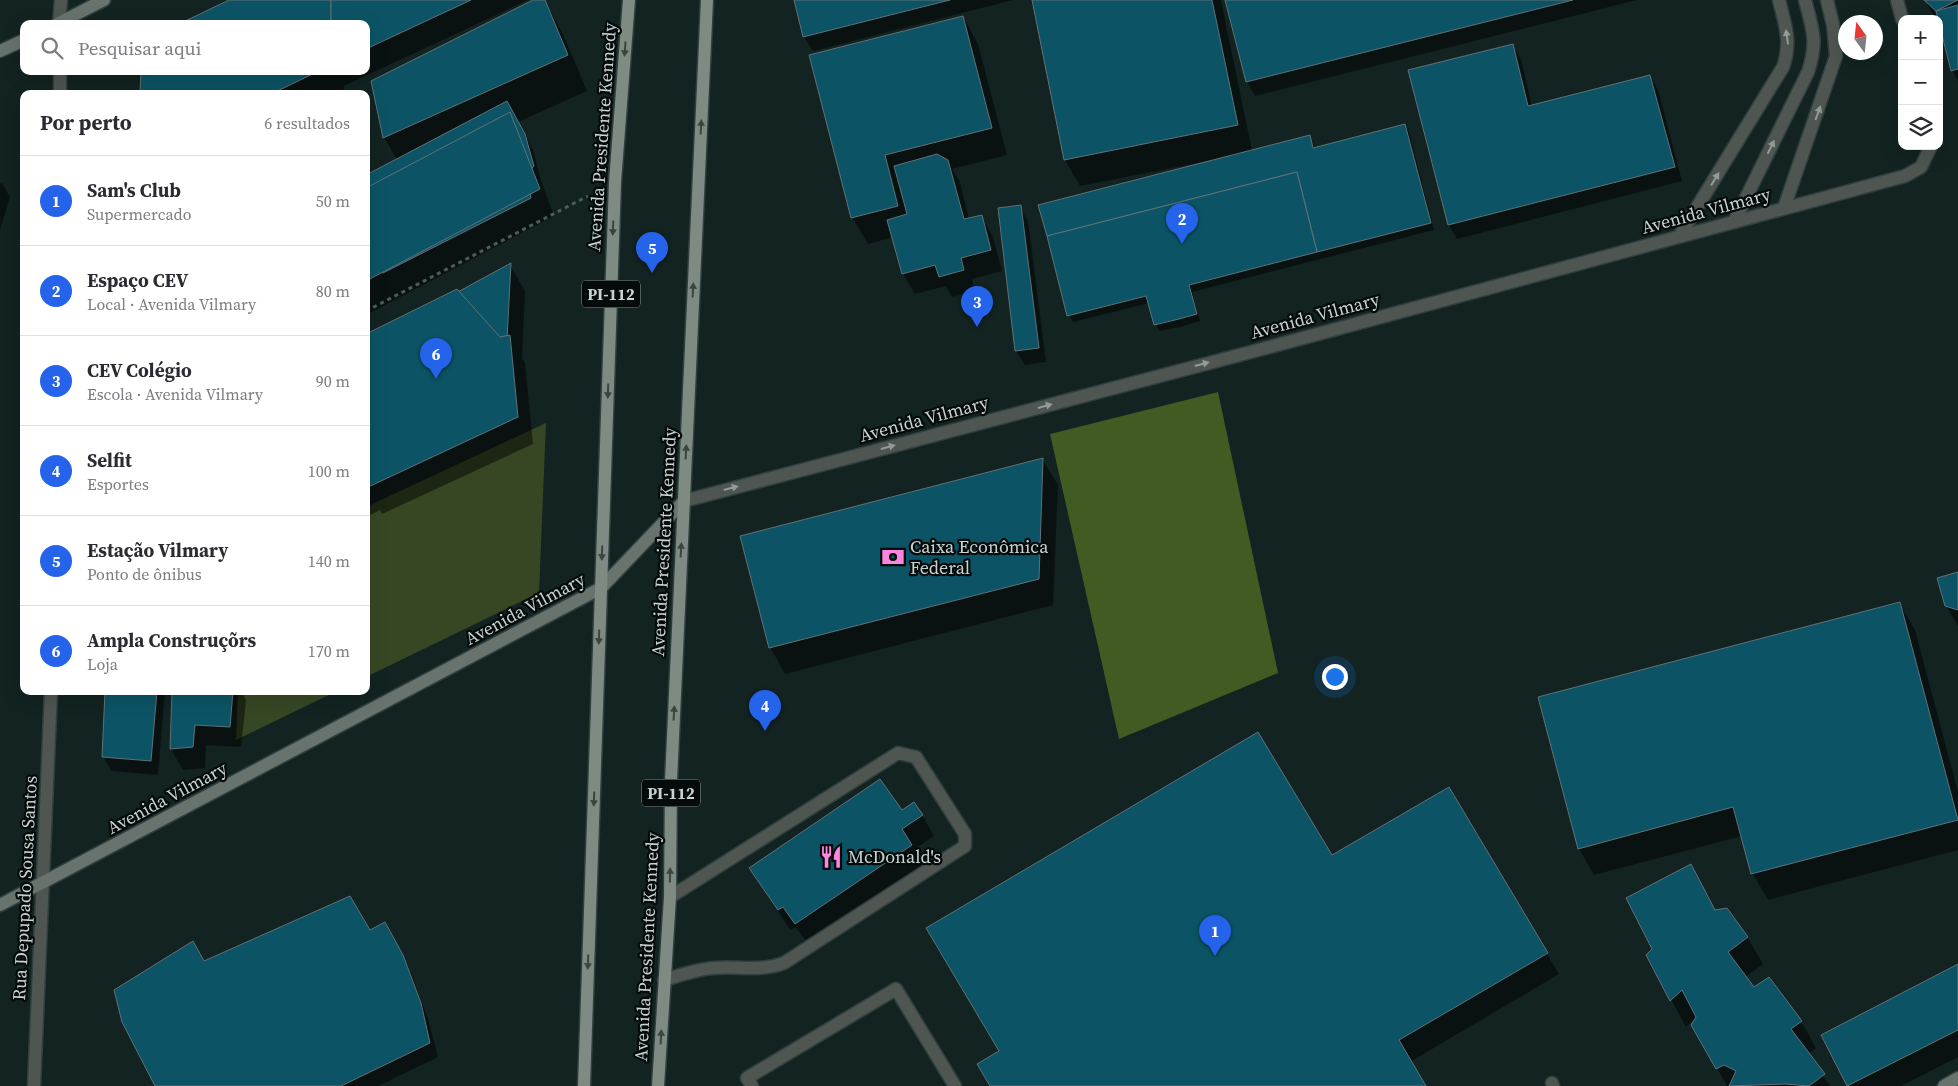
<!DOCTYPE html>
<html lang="pt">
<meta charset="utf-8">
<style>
:root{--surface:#fff;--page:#f2f2f3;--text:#2b2b33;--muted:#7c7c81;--line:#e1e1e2;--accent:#2563eb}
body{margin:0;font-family:"Source Serif 4",serif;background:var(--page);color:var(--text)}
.controls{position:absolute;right:15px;top:15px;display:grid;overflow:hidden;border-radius:10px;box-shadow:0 5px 20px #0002}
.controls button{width:45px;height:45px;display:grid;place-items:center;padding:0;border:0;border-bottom:1px solid var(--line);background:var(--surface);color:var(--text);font:25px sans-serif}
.compass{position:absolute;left:1838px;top:15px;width:45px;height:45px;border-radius:50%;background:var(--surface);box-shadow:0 5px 20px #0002;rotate:345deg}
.you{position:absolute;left:1334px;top:676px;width:18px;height:18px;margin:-12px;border:4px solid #fff;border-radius:50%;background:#1a73e8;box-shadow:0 0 0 8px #1a73e833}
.badge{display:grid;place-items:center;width:32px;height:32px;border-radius:50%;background:var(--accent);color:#fff;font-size:16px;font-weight:700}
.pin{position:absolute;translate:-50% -41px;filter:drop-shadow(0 1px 2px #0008)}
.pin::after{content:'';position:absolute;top:26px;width:18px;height:15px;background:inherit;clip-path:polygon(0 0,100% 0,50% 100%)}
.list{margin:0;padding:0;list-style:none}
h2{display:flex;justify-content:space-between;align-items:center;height:65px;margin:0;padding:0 20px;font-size:21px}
h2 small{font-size:16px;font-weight:400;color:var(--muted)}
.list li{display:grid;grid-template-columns:32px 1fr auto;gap:15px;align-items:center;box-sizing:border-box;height:90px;padding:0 20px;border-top:1px solid var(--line)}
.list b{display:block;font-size:19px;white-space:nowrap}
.list p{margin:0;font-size:16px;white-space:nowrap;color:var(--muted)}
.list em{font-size:16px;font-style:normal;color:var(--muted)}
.icon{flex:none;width:28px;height:28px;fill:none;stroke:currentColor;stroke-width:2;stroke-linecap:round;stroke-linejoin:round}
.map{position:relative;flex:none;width:1958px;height:1086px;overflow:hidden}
.search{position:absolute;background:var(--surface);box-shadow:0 5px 20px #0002;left:20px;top:20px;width:350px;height:55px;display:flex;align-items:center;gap:12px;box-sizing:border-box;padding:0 18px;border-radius:10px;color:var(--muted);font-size:19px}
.panel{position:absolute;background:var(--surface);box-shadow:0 5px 20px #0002;left:20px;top:90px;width:350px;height:605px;border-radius:10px}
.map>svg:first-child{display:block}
.green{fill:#374724}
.forest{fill:#425b22}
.shadow{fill:#0007;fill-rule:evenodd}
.building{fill:#0c5465;stroke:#607177}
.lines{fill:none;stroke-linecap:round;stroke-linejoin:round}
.lane-casing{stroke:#2f3f3d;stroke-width:15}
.street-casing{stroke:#2f3f3d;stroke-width:15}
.secondary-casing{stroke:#2f3f3d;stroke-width:15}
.primary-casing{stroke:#2f3f3d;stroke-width:15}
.path{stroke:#4d5c5a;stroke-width:3;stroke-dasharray:4 4;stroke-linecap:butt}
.lane{stroke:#4f5551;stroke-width:12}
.street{stroke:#4f5551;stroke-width:12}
.secondary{stroke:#69736d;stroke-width:12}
.primary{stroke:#7e8b83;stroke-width:12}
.oneway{fill:#929b98}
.oneway2{fill:#3b4540}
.labels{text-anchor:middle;stroke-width:4.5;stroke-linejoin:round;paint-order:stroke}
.shield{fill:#050b0a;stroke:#8e9896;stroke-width:1}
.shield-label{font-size:16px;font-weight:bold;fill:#c9d4d2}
.street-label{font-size:18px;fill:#c9d4d2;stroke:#050b0a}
.poi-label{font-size:18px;fill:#c9d4d2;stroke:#050b0a;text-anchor:start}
</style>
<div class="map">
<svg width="1958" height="1086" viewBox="0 0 1958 1086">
<rect width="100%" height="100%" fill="#122321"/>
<g class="green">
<path d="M 546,423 L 539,593 L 366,677 L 366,507 Z"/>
<path d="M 238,691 L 337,691 L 236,740 Z"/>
</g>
<path class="forest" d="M 1218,392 L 1278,673 L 1119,739 L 1050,434 Z"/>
<g class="shadow">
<path d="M 232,0 L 528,0 L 344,86 L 343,94 L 142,94 L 142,71 L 366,71 L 366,24 Z"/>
<path d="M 536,0 L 544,0 L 562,32 L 587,91 L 518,122 L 533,150 L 541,181 L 554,216 L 366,315 L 366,176 L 397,160 L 384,137 Z"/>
<path d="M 795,0 L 1013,0 L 813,51 L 804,37 Z"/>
<path d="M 1033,0 L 1221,0 L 1252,151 L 1309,136 L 1315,149 L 1405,125 L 1409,132 L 1434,230 L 1192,292 L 1200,321 L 1180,327 L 1159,331 L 1149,303 L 1073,322 L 1069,315 L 1203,164 L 1203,162 L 1080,186 L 1065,160 Z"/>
<path d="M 1227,0 L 1637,0 L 1255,96 L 1247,82 Z"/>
<path d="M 1925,0 L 1958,0 L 1958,81 L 1952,70 L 1939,19 L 1935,19 ZM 1932,6 L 1942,14 L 1940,16 L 1932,9 Z"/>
<path d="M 963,17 L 978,44 L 1007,155 L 952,169 L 960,182 L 969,219 L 981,216 L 993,237 L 1002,271 L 972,279 L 975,291 L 952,297 L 946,286 L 915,294 L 903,274 L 893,237 L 868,244 L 852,217 L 811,56 Z"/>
<path d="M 1512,45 L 1521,59 L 1532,106 L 1650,76 L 1658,90 L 1682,181 L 1457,239 L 1449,225 L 1410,71 Z"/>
<path d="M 2,183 L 10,197 L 0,230 L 0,184 Z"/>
<path d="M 1020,207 L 1028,221 L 1046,362 L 1025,365 L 1016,351 L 999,209 Z"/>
<path d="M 510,265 L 525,291 L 522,358 L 525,363 L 533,444 L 382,514 L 380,510 L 366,517 L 366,335 L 459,293 Z"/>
<path d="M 1042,459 L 1058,485 L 1053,605 L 785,674 L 770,647 Z"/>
<path d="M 1958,574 L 1958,626 L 1946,606 Z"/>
<path d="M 1899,603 L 1915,630 L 1958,792 L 1958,850 L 1768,900 L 1753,874 L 1742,836 L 1594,875 L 1579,849 Z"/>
<path d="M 106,691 L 165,691 L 158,775 L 111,771 L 103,756 Z"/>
<path d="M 173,691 L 242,691 L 246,701 L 241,747 L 206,745 L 205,768 L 183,770 L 171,749 Z"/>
<path d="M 922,815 L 934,836 L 913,850 L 923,867 L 808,944 L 796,927 L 790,930 L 751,868 Z"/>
<path d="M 1331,857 L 1547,954 L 1559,974 L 1410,1062 L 1425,1086 L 991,1086 L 1001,1052 Z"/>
<path d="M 1715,911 L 1747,937 L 1763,964 L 1745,977 L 1754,989 L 1801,1021 L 1816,1048 L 1808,1054 L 1830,1086 L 1727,1086 L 1693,1025 L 1696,1017 L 1686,1027 L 1647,955 Z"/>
<path d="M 370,932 L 393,938 L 410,970 L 428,1019 L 438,1057 L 378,1086 L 156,1086 L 204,962 Z"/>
<path d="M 1958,965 L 1958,1057 L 1901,1086 L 1849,1086 L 1822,1036 Z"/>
</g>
<g class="building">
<path d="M 229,0 L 331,0 L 331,24 L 179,24 Z"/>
<path d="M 331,0 L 471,0 L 366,49 L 366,24 L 331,24 Z"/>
<path d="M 533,0 L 545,0 L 568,55 L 383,138 L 371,81 Z"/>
<path d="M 794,0 L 950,0 L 803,37 Z"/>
<path d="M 1032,0 L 1212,0 L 1238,125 L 1064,160 Z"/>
<path d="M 1225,0 L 1573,0 L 1246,82 Z"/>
<path d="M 1924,0 L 1958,0 L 1936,11 Z"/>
<path d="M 1958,5 L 1958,69 L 1951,71 L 1936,11 Z"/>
<path d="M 963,16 L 992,128 L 885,155 L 898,206 L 851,218 L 809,55 Z"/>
<path d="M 1513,44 L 1528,106 L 1650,75 L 1675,167 L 1448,225 L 1408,70 Z"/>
<path d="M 141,71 L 319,71 L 271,94 L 140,94 Z"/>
<path d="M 507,101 L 525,134 L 534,166 L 527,174 L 531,198 L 383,273 L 377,270 L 366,276 L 366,175 Z"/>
<path d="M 510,112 L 540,189 L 366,281 L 366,188 Z"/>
<path d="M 1405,124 L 1431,223 L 1317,252 L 1297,172 L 1047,236 L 1038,205 L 1310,135 L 1313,148 Z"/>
<path d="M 937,154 L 948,160 L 964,219 L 982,215 L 991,250 L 961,258 L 964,270 L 939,277 L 935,265 L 902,274 L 887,220 L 907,214 L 894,166 Z"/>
<path d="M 1297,172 L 1317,252 L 1189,285 L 1197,314 L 1175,320 L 1154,325 L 1146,296 L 1067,316 L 1047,236 Z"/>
<path d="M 1021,205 L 1039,348 L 1015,351 L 998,208 Z"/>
<path d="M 511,263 L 503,416 L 366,483 L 366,342 Z"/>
<path d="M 457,289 L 500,337 L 510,335 L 518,417 L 366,488 L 366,334 Z"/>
<path d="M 1043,458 L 1039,579 L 769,648 L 740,536 Z"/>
<path d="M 1958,572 L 1958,610 L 1945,606 L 1937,578 Z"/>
<path d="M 1900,602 L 1958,820 L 1751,874 L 1733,807 L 1578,849 L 1538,697 Z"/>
<path d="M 105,691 L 157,691 L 151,761 L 102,757 Z"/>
<path d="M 172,691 L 233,691 L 230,727 L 195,725 L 193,747 L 170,749 Z"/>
<path d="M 1258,732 L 1332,855 L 1449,787 L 1548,953 L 1399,1040 L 1426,1086 L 990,1086 L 977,1064 L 999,1051 L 926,928 Z"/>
<path d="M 880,779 L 902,810 L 914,802 L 923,815 L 902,829 L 912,845 L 795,924 L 783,907 L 778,910 L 749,868 Z"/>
<path d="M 1691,864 L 1715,910 L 1727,908 L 1748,937 L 1728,952 L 1754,987 L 1769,977 L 1802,1021 L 1791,1029 L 1825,1074 L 1809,1086 L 1785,1084 L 1729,1086 L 1736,1071 L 1724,1065 L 1716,1069 L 1691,1025 L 1696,1017 L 1682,990 L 1670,1001 L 1646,955 L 1652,949 L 1626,898 Z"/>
<path d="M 350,896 L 370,930 L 385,922 L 403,955 L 421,1003 L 430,1043 L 341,1086 L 155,1086 L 122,1022 L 114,990 L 193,941 L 204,961 Z"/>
<path d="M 1958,964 L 1958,1030 L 1847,1086 L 1821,1035 Z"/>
</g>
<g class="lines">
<defs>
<g id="lane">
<path d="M 1784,208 L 1836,56 L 1833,25 L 1827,0"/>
<path d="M 1734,222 L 1808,72 C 1818,42 1813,30 1805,0"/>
<path d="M 1680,235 L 1783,67 C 1792,41 1785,25 1779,0"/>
<path d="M 664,980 C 681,975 697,969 714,968 C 739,966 760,972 784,963 L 965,846 L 965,834 L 916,757 L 898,753 L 670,897"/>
<path d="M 1552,1083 L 1553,1086"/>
<path d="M 752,1086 L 747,1078 L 896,989 L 955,1086"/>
</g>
<g id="street">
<path d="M 1897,0 L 1902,19"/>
<path d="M 59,24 L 61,0"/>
<path d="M 60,71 L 60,94"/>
<path d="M 684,501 L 1251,352 L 1905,176 L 1921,167 L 1931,146"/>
<path d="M 34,1086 L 51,691"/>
</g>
<g id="secondary">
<path d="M 57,24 L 104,0"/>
<path d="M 0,51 L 24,40"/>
<path d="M 0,905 L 601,588 L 684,501"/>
<path d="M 1944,1086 L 1958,1078"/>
</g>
<g id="primary">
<path d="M 584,1086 L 615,182 L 629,0"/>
<path d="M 658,1086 L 670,897 L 671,781 L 707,0"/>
</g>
</defs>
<use href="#lane" class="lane-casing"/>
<use href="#street" class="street-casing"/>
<use href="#secondary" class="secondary-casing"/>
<use href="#primary" class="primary-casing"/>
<path class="path" d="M 366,311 L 588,196"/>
<use href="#lane" class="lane"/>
<use href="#street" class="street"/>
<use href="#secondary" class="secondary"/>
<use href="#primary" class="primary"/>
</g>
<defs><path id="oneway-solid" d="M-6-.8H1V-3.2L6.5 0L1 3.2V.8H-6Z" transform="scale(1.25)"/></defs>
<g class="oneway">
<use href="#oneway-solid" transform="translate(1787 37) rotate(-98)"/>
<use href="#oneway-solid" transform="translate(1818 113) rotate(-70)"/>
<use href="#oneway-solid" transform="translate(1771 147) rotate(-64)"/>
<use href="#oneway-solid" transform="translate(1715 179) rotate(-58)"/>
<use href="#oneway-solid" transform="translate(1202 364) rotate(-15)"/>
<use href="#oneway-solid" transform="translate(1045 406) rotate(-15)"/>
<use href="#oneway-solid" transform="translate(888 447) rotate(-15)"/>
<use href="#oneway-solid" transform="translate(731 488) rotate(-15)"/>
</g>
<g class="oneway2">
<use href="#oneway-solid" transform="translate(625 49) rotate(94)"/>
<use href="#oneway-solid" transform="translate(701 127) rotate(-87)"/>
<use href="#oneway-solid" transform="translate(613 228) rotate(92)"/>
<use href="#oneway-solid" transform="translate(693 290) rotate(-87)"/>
<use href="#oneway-solid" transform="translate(608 391) rotate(92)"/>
<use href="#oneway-solid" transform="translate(686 452) rotate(-87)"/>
<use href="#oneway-solid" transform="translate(681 550) rotate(-87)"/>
<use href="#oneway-solid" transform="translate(602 553) rotate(92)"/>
<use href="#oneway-solid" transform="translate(599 637) rotate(92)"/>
<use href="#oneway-solid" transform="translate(674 713) rotate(-87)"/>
<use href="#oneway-solid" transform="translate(594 799) rotate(92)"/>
<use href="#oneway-solid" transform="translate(670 875) rotate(-89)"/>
<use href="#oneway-solid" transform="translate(588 962) rotate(92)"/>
<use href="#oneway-solid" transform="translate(661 1037) rotate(-87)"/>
</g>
<defs>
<symbol id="bank-bare" viewBox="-9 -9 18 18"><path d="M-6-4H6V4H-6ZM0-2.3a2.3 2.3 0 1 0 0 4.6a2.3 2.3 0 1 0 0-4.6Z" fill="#ff85df" stroke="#050b0a" stroke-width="2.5" paint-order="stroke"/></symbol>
<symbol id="restaurant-bare" viewBox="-9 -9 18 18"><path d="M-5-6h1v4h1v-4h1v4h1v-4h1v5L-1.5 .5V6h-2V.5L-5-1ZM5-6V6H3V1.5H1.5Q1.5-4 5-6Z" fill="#ff85df" stroke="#050b0a" stroke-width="2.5" paint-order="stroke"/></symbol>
</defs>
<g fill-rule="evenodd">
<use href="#bank-bare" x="877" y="541" width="32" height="32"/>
<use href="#restaurant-bare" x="815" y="841" width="32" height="32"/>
</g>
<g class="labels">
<g class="shield">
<rect x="582" y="280.5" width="58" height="27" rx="4"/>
<rect x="642" y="779.5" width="58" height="27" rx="4"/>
</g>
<g class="shield-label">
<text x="611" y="300">PI-112</text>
<text x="671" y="799">PI-112</text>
</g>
<g class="street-label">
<text transform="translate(602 137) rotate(-86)" y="6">Avenida Presidente Kennedy</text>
<text transform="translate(1706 211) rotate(-15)" y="6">Avenida Vilmary</text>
<text transform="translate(1315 316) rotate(-15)" y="6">Avenida Vilmary</text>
<text transform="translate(924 419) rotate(-15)" y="6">Avenida Vilmary</text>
<text transform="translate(664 542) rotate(-87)" y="6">Avenida Presidente Kennedy</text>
<text transform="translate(525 609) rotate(-28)" y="6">Avenida Vilmary</text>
<text transform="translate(167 798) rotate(-28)" y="6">Avenida Vilmary</text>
<text transform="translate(25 888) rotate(-87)" y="6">Rua Depupado Sousa Santos</text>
<text transform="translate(647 947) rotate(-87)" y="6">Avenida Presidente Kennedy</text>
</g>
<g class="poi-label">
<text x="910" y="553">Caixa Econômica<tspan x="910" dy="21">Federal</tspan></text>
<text x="848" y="863">McDonald's</text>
</g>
</g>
</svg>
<div class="controls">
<button>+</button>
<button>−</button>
<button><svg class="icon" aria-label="layers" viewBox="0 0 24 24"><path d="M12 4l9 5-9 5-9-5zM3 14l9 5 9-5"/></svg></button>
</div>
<svg class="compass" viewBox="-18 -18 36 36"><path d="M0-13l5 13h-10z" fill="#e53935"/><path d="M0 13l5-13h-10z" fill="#7c7c81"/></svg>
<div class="you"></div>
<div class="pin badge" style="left:1215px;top:956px">1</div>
<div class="pin badge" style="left:1182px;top:244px">2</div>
<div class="pin badge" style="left:977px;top:327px">3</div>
<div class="pin badge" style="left:765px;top:731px">4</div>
<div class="pin badge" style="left:652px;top:273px">5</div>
<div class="pin badge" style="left:436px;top:379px">6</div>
<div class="search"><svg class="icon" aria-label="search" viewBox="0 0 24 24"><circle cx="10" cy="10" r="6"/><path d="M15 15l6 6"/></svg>Pesquisar aqui</div>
<section class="panel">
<h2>Por perto<small>6 resultados</small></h2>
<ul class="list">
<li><span class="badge">1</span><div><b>Sam's Club</b><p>Supermercado</p></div><em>50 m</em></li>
<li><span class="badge">2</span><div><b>Espaço CEV</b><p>Local · Avenida Vilmary</p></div><em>80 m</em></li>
<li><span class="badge">3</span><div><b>CEV Colégio</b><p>Escola · Avenida Vilmary</p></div><em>90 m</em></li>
<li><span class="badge">4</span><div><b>Selfit</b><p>Esportes</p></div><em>100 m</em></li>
<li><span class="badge">5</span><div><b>Estação Vilmary</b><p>Ponto de ônibus</p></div><em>140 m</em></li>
<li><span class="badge">6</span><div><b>Ampla Construçõrs</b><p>Loja</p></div><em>170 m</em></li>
</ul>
</section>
</div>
